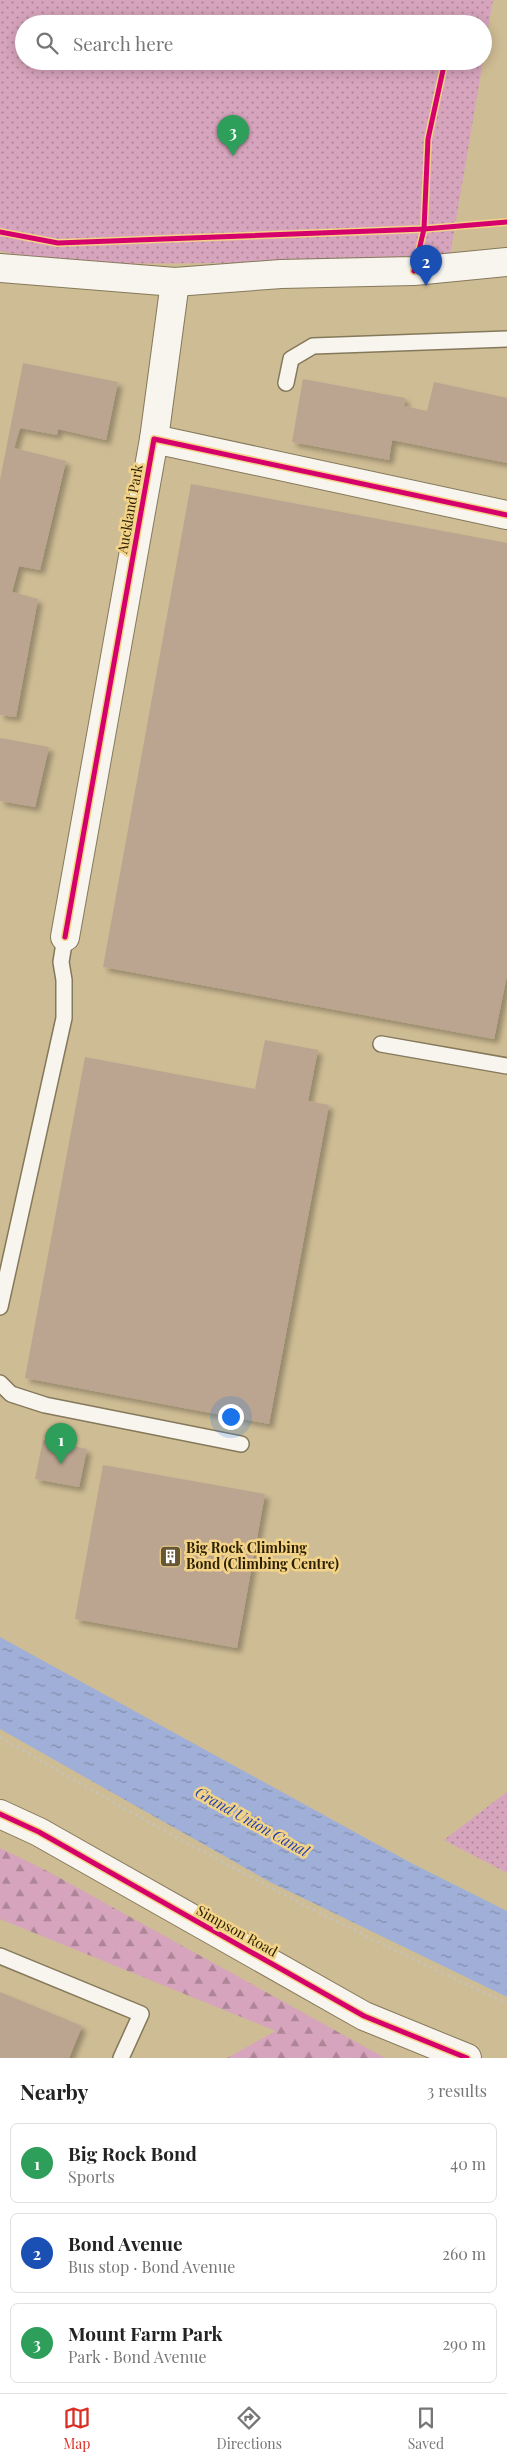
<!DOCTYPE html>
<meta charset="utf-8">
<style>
:root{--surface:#fff;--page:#f6f6f6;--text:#222;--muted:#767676;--line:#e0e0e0;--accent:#d93025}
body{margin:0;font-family:"Playfair Display",serif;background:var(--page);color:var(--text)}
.you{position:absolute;left:230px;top:1416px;width:18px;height:18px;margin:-12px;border:4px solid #fff;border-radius:50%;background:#1a73e8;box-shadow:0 0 0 8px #1a73e833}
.badge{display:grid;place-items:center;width:32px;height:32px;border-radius:50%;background:var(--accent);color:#fff;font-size:16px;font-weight:700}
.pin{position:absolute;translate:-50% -41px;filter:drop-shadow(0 1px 2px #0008)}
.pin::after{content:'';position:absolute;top:26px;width:18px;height:15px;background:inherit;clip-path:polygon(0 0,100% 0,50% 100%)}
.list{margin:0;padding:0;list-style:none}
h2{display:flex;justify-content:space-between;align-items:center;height:65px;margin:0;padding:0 20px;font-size:21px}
h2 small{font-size:16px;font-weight:400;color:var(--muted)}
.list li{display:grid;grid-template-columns:32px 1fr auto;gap:15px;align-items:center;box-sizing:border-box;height:80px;margin:0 10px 10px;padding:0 10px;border:1px solid var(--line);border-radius:8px}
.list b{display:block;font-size:19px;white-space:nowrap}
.list p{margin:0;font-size:16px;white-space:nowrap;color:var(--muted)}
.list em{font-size:16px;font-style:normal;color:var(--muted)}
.icon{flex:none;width:28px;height:28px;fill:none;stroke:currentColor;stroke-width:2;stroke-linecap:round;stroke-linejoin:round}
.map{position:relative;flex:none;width:507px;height:2058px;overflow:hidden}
.search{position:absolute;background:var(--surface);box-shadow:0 2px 12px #0003;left:15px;right:15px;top:15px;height:55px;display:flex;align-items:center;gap:12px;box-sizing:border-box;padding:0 18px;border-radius:28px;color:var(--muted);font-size:19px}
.sheet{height:335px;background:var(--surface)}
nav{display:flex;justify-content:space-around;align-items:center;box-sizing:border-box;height:70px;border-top:1px solid var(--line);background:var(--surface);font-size:14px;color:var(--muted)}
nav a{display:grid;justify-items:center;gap:2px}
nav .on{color:var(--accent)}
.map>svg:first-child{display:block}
.forest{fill:url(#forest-firs)}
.park{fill:url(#park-dots)}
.water{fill:url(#water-ripples)}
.building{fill:#bba490;filter:url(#shadow)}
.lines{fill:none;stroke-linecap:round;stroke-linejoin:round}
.lane-casing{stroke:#85795b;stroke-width:18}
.street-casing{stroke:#85795b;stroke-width:30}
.secondary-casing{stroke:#85795b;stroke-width:30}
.path{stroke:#c7c2b6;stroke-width:3;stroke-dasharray:2.5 4;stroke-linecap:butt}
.lane{stroke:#f8f5ef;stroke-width:15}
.street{stroke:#f8f5ef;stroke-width:28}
.secondary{stroke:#f8f5ef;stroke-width:28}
.cycleway-casing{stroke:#f3d388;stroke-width:8}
.cycleway{stroke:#d6006c;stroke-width:5}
.labels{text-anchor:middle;stroke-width:5;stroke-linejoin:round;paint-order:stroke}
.street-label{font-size:14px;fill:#2d2102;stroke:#f3d388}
.poi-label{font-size:14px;font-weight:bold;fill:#2d2102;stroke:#f3d388;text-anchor:start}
.water-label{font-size:15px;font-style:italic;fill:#2542ac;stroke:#f3d388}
</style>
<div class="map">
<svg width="507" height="2058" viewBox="0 0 507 2058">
<defs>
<pattern id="forest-firs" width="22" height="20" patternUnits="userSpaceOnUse" patternTransform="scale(1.25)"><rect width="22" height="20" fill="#d6a4bc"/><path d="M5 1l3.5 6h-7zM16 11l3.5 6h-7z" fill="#ae8597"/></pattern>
<pattern id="park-dots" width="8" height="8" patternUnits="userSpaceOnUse" patternTransform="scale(1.25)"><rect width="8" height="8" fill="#d6a4bc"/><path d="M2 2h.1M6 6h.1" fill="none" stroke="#ae8597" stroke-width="1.8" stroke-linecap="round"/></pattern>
<pattern id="water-ripples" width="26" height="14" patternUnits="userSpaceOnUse" patternTransform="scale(1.25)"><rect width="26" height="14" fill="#9fafd7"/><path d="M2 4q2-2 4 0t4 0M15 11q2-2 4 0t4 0" fill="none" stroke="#828eac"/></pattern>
<filter id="shadow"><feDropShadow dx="4.5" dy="4.5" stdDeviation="2.5" flood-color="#0004"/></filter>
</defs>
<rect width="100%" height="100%" fill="#cebc94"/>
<path class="forest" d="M 0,1848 L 49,1872 L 385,2058 L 227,2058 L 276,2031 L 0,1919 Z"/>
<g class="park">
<path d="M 0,0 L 493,0 L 483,57 L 483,24 L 24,24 L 24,61 L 483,61 L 450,255 L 224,263 L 65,264 L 0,251 Z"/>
<path d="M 507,1792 L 507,1873 L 444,1840 Z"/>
</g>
<path class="water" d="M 0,1637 L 413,1864 L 507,1911 L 507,1997 L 270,1882 L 0,1729 Z"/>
<g class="building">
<path d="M 23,363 L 118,382 L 106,440 L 58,429 L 57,435 L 20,428 L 14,448 L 66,461 L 40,570 L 19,566 L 12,592 L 38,599 L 16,717 L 0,715 L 0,480 Z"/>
<path d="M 303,379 L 405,398 L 404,406 L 427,411 L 434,382 L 507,398 L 507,463 L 392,440 L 389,460 L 292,442 Z"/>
<path d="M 191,484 L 507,543 L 507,975 L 494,1039 L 103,967 Z"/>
<path d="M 0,738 L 49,747 L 35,807 L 0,801 Z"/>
<path d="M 265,1040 L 318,1050 L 308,1101 L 329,1105 L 269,1424 L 25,1378 L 85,1057 L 255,1089 Z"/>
<path d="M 43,1440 L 87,1449 L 79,1487 L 35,1479 Z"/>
<path d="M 103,1465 L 265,1494 L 237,1648 L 75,1619 Z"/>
<path d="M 0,1992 L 82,2026 L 69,2058 L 0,2058 Z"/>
</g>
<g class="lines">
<defs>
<g id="lane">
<path d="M 286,383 L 291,359 L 313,346 L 507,339"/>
<path d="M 381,1044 L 507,1066"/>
<path d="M 0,1307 L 64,1018 L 64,980 L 61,962 L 65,937"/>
<path d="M 0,1383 L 11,1394 L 45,1405 L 241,1444"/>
<path d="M 0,1956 L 141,2014 L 121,2058"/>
</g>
<g id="street">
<path d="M 0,268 L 175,282 L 281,274 L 414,271 L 507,262"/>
<path d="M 154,439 L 175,282"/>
<path d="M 65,937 L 154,439 L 507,515"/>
</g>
<path id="secondary" d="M 0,1814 L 39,1832 L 364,2016 L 467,2058"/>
</defs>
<use href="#lane" class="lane-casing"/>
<use href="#street" class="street-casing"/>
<use href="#secondary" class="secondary-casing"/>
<path class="path" d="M 0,1737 C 165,1834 333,1924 507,2003"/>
<use href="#lane" class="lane"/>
<use href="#street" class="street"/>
<use href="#secondary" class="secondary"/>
<defs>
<g id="cycleway">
<path d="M 0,232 L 58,243 L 424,229 L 507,222"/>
<path d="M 414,271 L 424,229 L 428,139 L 445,61"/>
<path d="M 65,937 L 154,439 L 507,515"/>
<path d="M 0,1814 L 39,1832 L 364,2016 L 467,2058"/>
</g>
</defs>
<use href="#cycleway" class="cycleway-casing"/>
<use href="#cycleway" class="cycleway"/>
</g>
<defs>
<symbol id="building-square" viewBox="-11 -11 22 22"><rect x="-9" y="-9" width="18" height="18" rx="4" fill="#655735" stroke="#f3d388"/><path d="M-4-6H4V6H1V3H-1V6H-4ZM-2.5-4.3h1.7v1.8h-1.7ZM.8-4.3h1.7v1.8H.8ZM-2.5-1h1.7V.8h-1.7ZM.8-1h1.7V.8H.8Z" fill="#fff"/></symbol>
</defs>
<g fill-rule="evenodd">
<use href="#building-square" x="158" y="1544" width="25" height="25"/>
</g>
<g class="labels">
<g class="street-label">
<text transform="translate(130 509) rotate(-80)" y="5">Auckland Park</text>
<text transform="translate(237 1931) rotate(29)" y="5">Simpson Road</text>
</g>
<g class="poi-label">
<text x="186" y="1553">Big Rock Climbing<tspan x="186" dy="16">Bond (Climbing Centre)</tspan></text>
</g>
<g class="water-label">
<text transform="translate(252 1822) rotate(29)" y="5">Grand Union Canal</text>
</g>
</g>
</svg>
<div class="you"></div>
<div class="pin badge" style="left:61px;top:1464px;background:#2e9e5b">1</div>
<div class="pin badge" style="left:426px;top:286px;background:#1a4fb4">2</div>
<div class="pin badge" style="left:233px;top:156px;background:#2e9e5b">3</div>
<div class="search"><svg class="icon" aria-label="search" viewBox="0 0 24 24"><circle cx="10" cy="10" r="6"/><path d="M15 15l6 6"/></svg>Search here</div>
</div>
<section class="sheet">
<h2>Nearby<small>3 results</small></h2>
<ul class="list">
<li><span class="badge" style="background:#2e9e5b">1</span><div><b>Big Rock Bond</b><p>Sports</p></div><em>40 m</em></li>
<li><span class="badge" style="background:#1a4fb4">2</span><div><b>Bond Avenue</b><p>Bus stop · Bond Avenue</p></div><em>260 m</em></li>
<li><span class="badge" style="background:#2e9e5b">3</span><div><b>Mount Farm Park</b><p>Park · Bond Avenue</p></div><em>290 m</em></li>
</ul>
</section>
<nav>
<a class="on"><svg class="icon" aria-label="map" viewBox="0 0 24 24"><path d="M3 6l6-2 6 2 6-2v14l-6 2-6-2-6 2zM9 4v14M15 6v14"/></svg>Map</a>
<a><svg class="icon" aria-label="directions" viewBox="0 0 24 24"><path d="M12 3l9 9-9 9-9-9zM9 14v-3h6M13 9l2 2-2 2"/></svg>Directions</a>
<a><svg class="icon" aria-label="saved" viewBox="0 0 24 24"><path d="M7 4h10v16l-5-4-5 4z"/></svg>Saved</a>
</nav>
